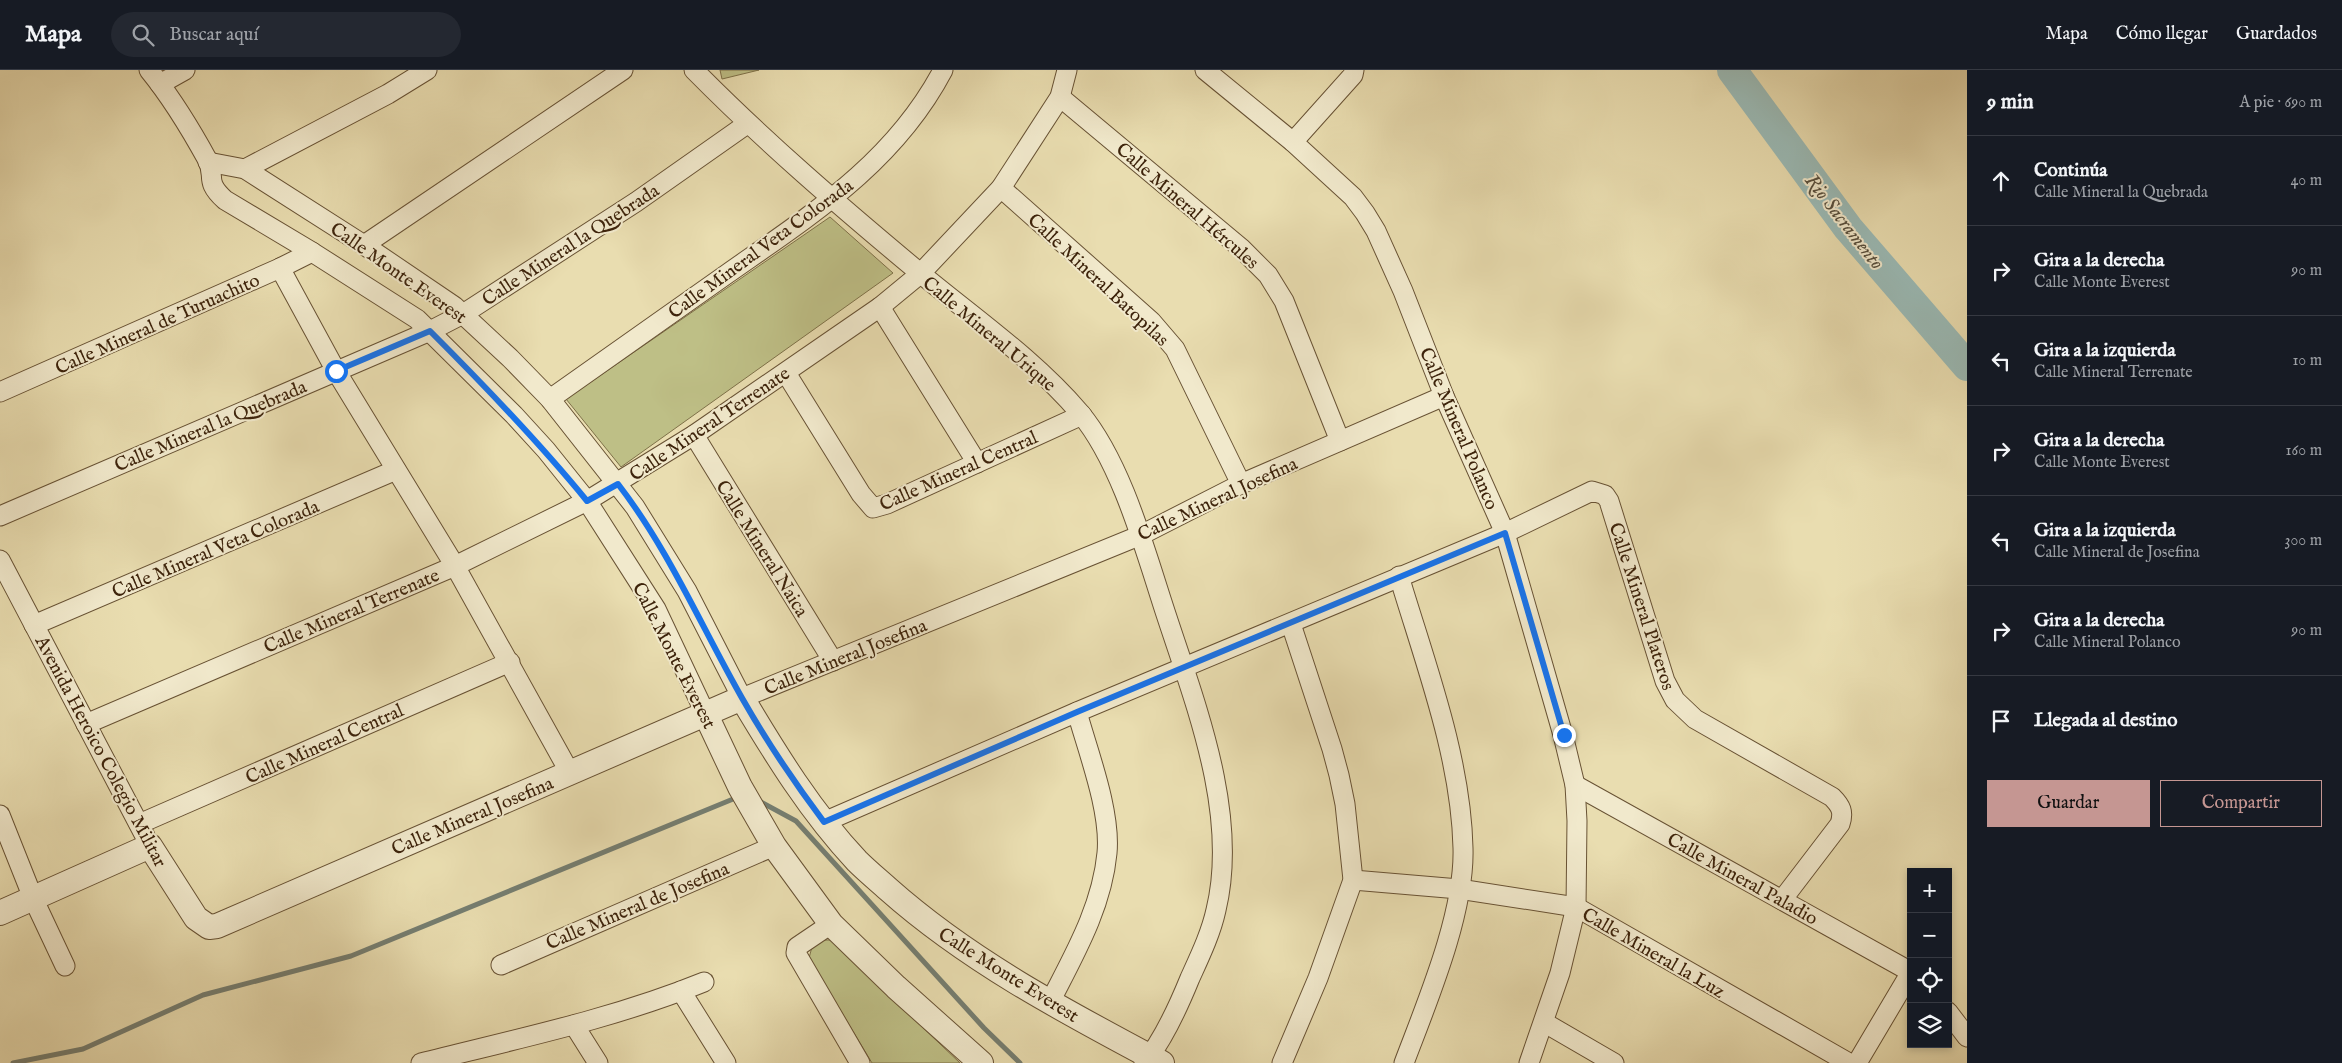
<!DOCTYPE html>
<html lang="es">
<meta charset="utf-8">
<style>
:root{--surface:#171b24;--page:#242831;--text:#f1f3f6;--muted:#9ea1a6;--line:#363941;--accent:#c59692}
body{margin:0;font-family:"IM FELL English",serif;background:var(--page);color:var(--text)}
.controls{position:absolute;right:15px;bottom:15px;display:grid;overflow:hidden;border-radius:0px;box-shadow:0 2px 8px #0003}
.controls button{width:45px;height:45px;display:grid;place-items:center;padding:0;border:0;border-bottom:1px solid var(--line);background:var(--surface);color:var(--text);font:25px sans-serif}
.stop{position:absolute;width:15px;height:15px;margin:-11px;border:4px solid #1a73e8;border-radius:50%;background:#fff}
.stop.end{background:#1a73e8;border-color:#fff;box-shadow:0 1px 5px #0008}
.list{margin:0;padding:0;list-style:none}
h2{display:flex;justify-content:space-between;align-items:center;height:65px;margin:0;padding:0 20px;font-size:21px}
h2 small{font-size:16px;font-weight:400;color:var(--muted)}
.list li{display:grid;grid-template-columns:32px 1fr auto;gap:15px;align-items:center;box-sizing:border-box;height:90px;padding:0 20px;border-top:1px solid var(--line)}
.list b{display:block;font-size:19px;white-space:nowrap}
.list p{margin:0;font-size:16px;white-space:nowrap;color:var(--muted)}
.list em{font-size:16px;font-style:normal;color:var(--muted)}
.actions{display:flex;gap:10px;padding:15px 20px}
.actions a{flex:1;padding:11px 0;border:1px solid var(--accent);border-radius:0px;text-align:center;font-size:18px;color:var(--accent)}
.actions .main{background:var(--accent);color:#111}
.icon{flex:none;width:28px;height:28px;fill:none;stroke:currentColor;stroke-width:2;stroke-linecap:round;stroke-linejoin:round}
.map{position:relative;flex:none;width:1967px;height:993px;overflow:hidden}
header{display:flex;align-items:center;gap:30px;box-sizing:border-box;height:70px;padding:0 25px;background:var(--surface);border-bottom:1px solid var(--line)}
header strong{font-size:24px}
nav{display:flex;gap:28px;margin-inline-start:auto;font-size:18px}
.search{width:350px;height:45px;background:var(--page);display:flex;align-items:center;gap:12px;box-sizing:border-box;padding:0 18px;border-radius:28px;color:var(--muted);font-size:19px}
main{display:flex}
aside{flex:1;background:var(--surface)}
.map>svg:first-child{display:block}
.park{fill:#bebf86;stroke:#7e7148}
.lines{fill:none;stroke-linecap:round;stroke-linejoin:round}
.stream{stroke:#757e71;stroke-width:5}
.river{stroke:#9bbab5;stroke-width:30}
.minor-casing{stroke:#685234;stroke-width:21}
.tertiary-casing{stroke:#685234;stroke-width:26}
.minor{stroke:#f1e9cc;stroke-width:19}
.tertiary{stroke:#f1e9cc;stroke-width:24}
.route{stroke:#1a73e8;stroke-width:6}
.labels{text-anchor:middle;stroke-width:4;stroke-linejoin:round;paint-order:stroke}
.street-label{font-size:19px;fill:#3d230b;stroke:#f1e9cc}
.water-label{font-size:20px;font-style:italic;fill:#59503e;stroke:#f1e9cc}
</style>
<header>
<strong>Mapa</strong>
<div class="search"><svg class="icon" aria-label="search" viewBox="0 0 24 24"><circle cx="10" cy="10" r="6"/><path d="M15 15l6 6"/></svg>Buscar aquí</div>
<nav><a>Mapa</a><a>Cómo llegar</a><a>Guardados</a></nav>
</header>
<main>
<div class="map">
<svg width="1967" height="993" viewBox="0 0 1967 993">
<rect width="100%" height="100%" fill="#e9ddb0"/>
<filter id="stains"><feTurbulence type="fractalNoise" baseFrequency=".004" numOctaves="4"/><feColorMatrix values="0 0 0 0 .2 0 0 0 0 .09 0 0 0 0 .02 0 0 0 .5 -.17"/></filter>
<radialGradient id="worn" r=".72"><stop offset=".6" stop-color="#630" stop-opacity="0"/><stop offset="1" stop-color="#630" stop-opacity=".3"/></radialGradient>
<g class="park">
<path d="M 720,0 L 759,0 L 722,9 Z"/>
<path d="M 830,147 L 893,203 L 621,397 L 566,329 Z"/>
<path d="M 820,870 L 831,870 L 960,993 L 872,993 L 809,888 L 812,877 Z"/>
</g>
<g class="lines">
<g class="stream">
<path d="M 759,731 L 796,751 L 984,958 L 1020,993"/>
<path d="M 13,993 L 83,979 L 203,925 L 351,886 L 738,727"/>
</g>
<path class="river" d="M 1732,0 L 1848,158 L 1967,296"/>
<defs>
<g id="minor">
<path d="M 149,0 C 171,27 190,58 207,89 C 217,107 203,110 225,130 L 312,182 L 417,249 L 514,345 L 546,380 L 587,431 L 656,539 L 706,645"/>
<path d="M 694,0 C 765,72 842,138 920,203 C 974,248 1034,289 1080,343 C 1120,391 1143,473 1162,532 C 1192,626 1240,740 1216,840 C 1211,863 1200,886 1190,908 C 1179,935 1163,971 1144,993"/>
<path d="M 1205,0 L 1293,72 L 1353,127 L 1365,143 L 1376,161 L 1403,221 L 1444,326 L 1505,463 L 1563,665 L 1575,715 L 1577,751 L 1576,837 L 1560,903 L 1529,993"/>
<path d="M 160,14 L 185,0"/>
<path d="M 1060,27 L 1241,178 L 1268,205 L 1284,231 L 1340,371"/>
<path d="M 1293,72 L 1353,5 L 1354,0"/>
<path d="M 208,92 L 245,99 L 364,175 L 454,236 L 510,288 L 550,329 L 635,437 L 687,521 L 742,628 L 1141,465 L 1241,414 L 1444,326"/>
<path d="M 245,99 L 388,24 L 427,0"/>
<path d="M 1001,118 L 1151,251 L 1175,279 L 1241,414"/>
<path d="M 364,175 L 623,0"/>
<path d="M 280,198 L 336,301 L 455,496 L 570,703"/>
<path d="M 880,237 L 977,393"/>
<path d="M 786,303 L 861,424 L 873,438 L 887,434 L 1082,345"/>
<path d="M 0,322 L 280,198 L 312,182"/>
<path d="M 550,329 C 609,287 668,245 727,204 C 811,145 894,93 943,0"/>
<path d="M 694,365 L 833,591"/>
<path d="M 0,446 L 430,261 L 463,244 L 636,132 L 747,54"/>
<path d="M 0,490 L 145,766"/>
<path d="M 1399,506 C 1425,593 1461,687 1463,778 C 1465,843 1427,932 1404,993"/>
<path d="M 34,555 L 396,400"/>
<path d="M 86,654 L 455,496 L 587,431 L 694,365 L 880,237 L 920,204 L 1001,118 L 1060,27 L 1067,0"/>
<path d="M 1575,715 L 1911,902 L 1857,993"/>
<path d="M 0,745 L 33,828 L 65,896"/>
<path d="M 824,752 L 1077,642 L 1505,463 L 1592,421 L 1605,425 L 1609,431 L 1665,611 L 1675,630 L 1695,649 L 1832,727 C 1841,736 1844,742 1840,754 L 1782,830"/>
<path d="M 139,754 L 510,592"/>
<path d="M 1353,810 L 1459,819 L 1576,837 L 1849,993"/>
<path d="M 831,854 L 797,877 L 796,883 L 860,993"/>
<path d="M 501,895 L 774,776"/>
<path d="M 681,921 L 726,993"/>
<path d="M 1050,932 C 1074,885 1102,837 1107,783 C 1111,741 1088,682 1077,642"/>
<path d="M 1948,942 L 1967,967"/>
<path d="M 1545,953 L 1614,993"/>
<path d="M 574,955 L 598,993"/>
<path d="M 421,993 C 516,969 613,949 704,912"/>
<path d="M 1282,993 L 1318,908 L 1353,810 L 1345,734 L 1339,705 L 1332,679 L 1291,554"/>
</g>
<g id="tertiary">
<path d="M 706,645 L 740,717 L 774,776 L 831,854 L 896,917 L 981,993"/>
<path d="M 0,843 L 150,776 L 196,848 L 209,857 L 217,856 L 742,628 C 776,685 811,742 857,791 C 867,801 878,810 888,819 C 969,891 1066,942 1162,993"/>
</g>
</defs>
<use href="#minor" class="minor-casing"/>
<use href="#tertiary" class="tertiary-casing"/>
<use href="#minor" class="minor"/>
<use href="#tertiary" class="tertiary"/>
</g>
<g class="lines">
<path class="route" d="M 336,301 L 430,261 C 485,316 538,371 587,431 L 618,414 C 669,480 701,556 742,628 C 767,672 794,712 824,752 L 1077,642 L 1505,463 L 1564,665"/>
</g>
<g class="labels">
<g class="street-label">
<text transform="translate(1188 135) rotate(41)" y="7">Calle Mineral Hércules</text>
<text transform="translate(570 174) rotate(-33)" y="7">Calle Mineral la Quebrada</text>
<text transform="translate(760 178) rotate(-36)" y="7">Calle Mineral Veta Colorada</text>
<text transform="translate(399 202) rotate(35)" y="7">Calle Monte Everest</text>
<text transform="translate(1099 209) rotate(43)" y="7">Calle Mineral Batopilas</text>
<text transform="translate(157 253) rotate(-24)" y="7">Calle Mineral de Turuachito</text>
<text transform="translate(990 263) rotate(40)" y="7">Calle Mineral Urique</text>
<text transform="translate(709 353) rotate(-34)" y="7">Calle Mineral Terrenate</text>
<text transform="translate(210 355) rotate(-23)" y="7">Calle Mineral la Quebrada</text>
<text transform="translate(1460 358) rotate(67)" y="7">Calle Mineral Polanco</text>
<text transform="translate(958 400) rotate(-24)" y="7">Calle Mineral Central</text>
<text transform="translate(1217 428) rotate(-25)" y="7">Calle Mineral Josefina</text>
<text transform="translate(215 478) rotate(-23)" y="7">Calle Mineral Veta Colorada</text>
<text transform="translate(763 478) rotate(58)" y="7">Calle Mineral Naica</text>
<text transform="translate(1643 536) rotate(72)" y="7">Calle Mineral Plateros</text>
<text transform="translate(351 540) rotate(-23)" y="7">Calle Mineral Terrenate</text>
<text transform="translate(675 585) rotate(63)" y="7">Calle Monte Everest</text>
<text transform="translate(845 586) rotate(-22)" y="7">Calle Mineral Josefina</text>
<text transform="translate(324 673) rotate(-24)" y="7">Calle Mineral Central</text>
<text transform="translate(102 681) rotate(62)" y="7">Avenida Heroico Colegio Militar</text>
<text transform="translate(472 745) rotate(-23)" y="7">Calle Mineral Josefina</text>
<text transform="translate(1743 808) rotate(29)" y="7">Calle Mineral Paladio</text>
<text transform="translate(637 835) rotate(-23)" y="7">Calle Mineral de Josefina</text>
<text transform="translate(1654 882) rotate(30)" y="7">Calle Mineral la Luz</text>
<text transform="translate(1009 904) rotate(32)" y="7">Calle Monte Everest</text>
</g>
<g class="water-label">
<text transform="translate(1845 151) rotate(52)" y="7">Rio Sacramento</text>
</g>
</g>
<rect width="100%" height="100%" filter="url(#stains)"/>
<rect width="100%" height="100%" fill="url(#worn)"/>
</svg>
<div class="controls">
<button>+</button>
<button>−</button>
<button><svg class="icon" aria-label="locate" viewBox="0 0 24 24"><circle cx="12" cy="12" r="6"/><path d="M12 2v4M12 18v4M2 12h4M18 12h4"/></svg></button>
<button><svg class="icon" aria-label="layers" viewBox="0 0 24 24"><path d="M12 4l9 5-9 5-9-5zM3 14l9 5 9-5"/></svg></button>
</div>
<div class="stop" style="left:336px;top:301px"></div>
<div class="stop end" style="left:1564px;top:665px"></div>
</div>
<aside>
<h2>9 min<small>A pie · 690 m</small></h2>
<ul class="list">
<li><svg class="icon" aria-label="ahead" viewBox="0 0 24 24"><path d="M12 20V5M6 11l6-6 6 6"/></svg><div><b>Continúa</b><p>Calle Mineral la Quebrada</p></div><em>40 m</em></li>
<li><svg class="icon" aria-label="right" viewBox="0 0 24 24"><path d="M7 20v-9h11M14 6l5 5-5 5"/></svg><div><b>Gira a la derecha</b><p>Calle Monte Everest</p></div><em>90 m</em></li>
<li><svg class="icon" aria-label="left" viewBox="0 0 24 24"><path d="M17 20v-9H6M10 6l-5 5 5 5"/></svg><div><b>Gira a la izquierda</b><p>Calle Mineral Terrenate</p></div><em>10 m</em></li>
<li><svg class="icon" aria-label="right" viewBox="0 0 24 24"><path d="M7 20v-9h11M14 6l5 5-5 5"/></svg><div><b>Gira a la derecha</b><p>Calle Monte Everest</p></div><em>160 m</em></li>
<li><svg class="icon" aria-label="left" viewBox="0 0 24 24"><path d="M17 20v-9H6M10 6l-5 5 5 5"/></svg><div><b>Gira a la izquierda</b><p>Calle Mineral de Josefina</p></div><em>300 m</em></li>
<li><svg class="icon" aria-label="right" viewBox="0 0 24 24"><path d="M7 20v-9h11M14 6l5 5-5 5"/></svg><div><b>Gira a la derecha</b><p>Calle Mineral Polanco</p></div><em>90 m</em></li>
<li><svg class="icon" aria-label="arrive" viewBox="0 0 24 24"><path d="M6 21V4h12l-3 4 3 4H6"/></svg><div><b>Llegada al destino</b></div></li>
</ul>
<div class="actions"><a class="main">Guardar</a><a>Compartir</a></div>
</aside>
</main>
